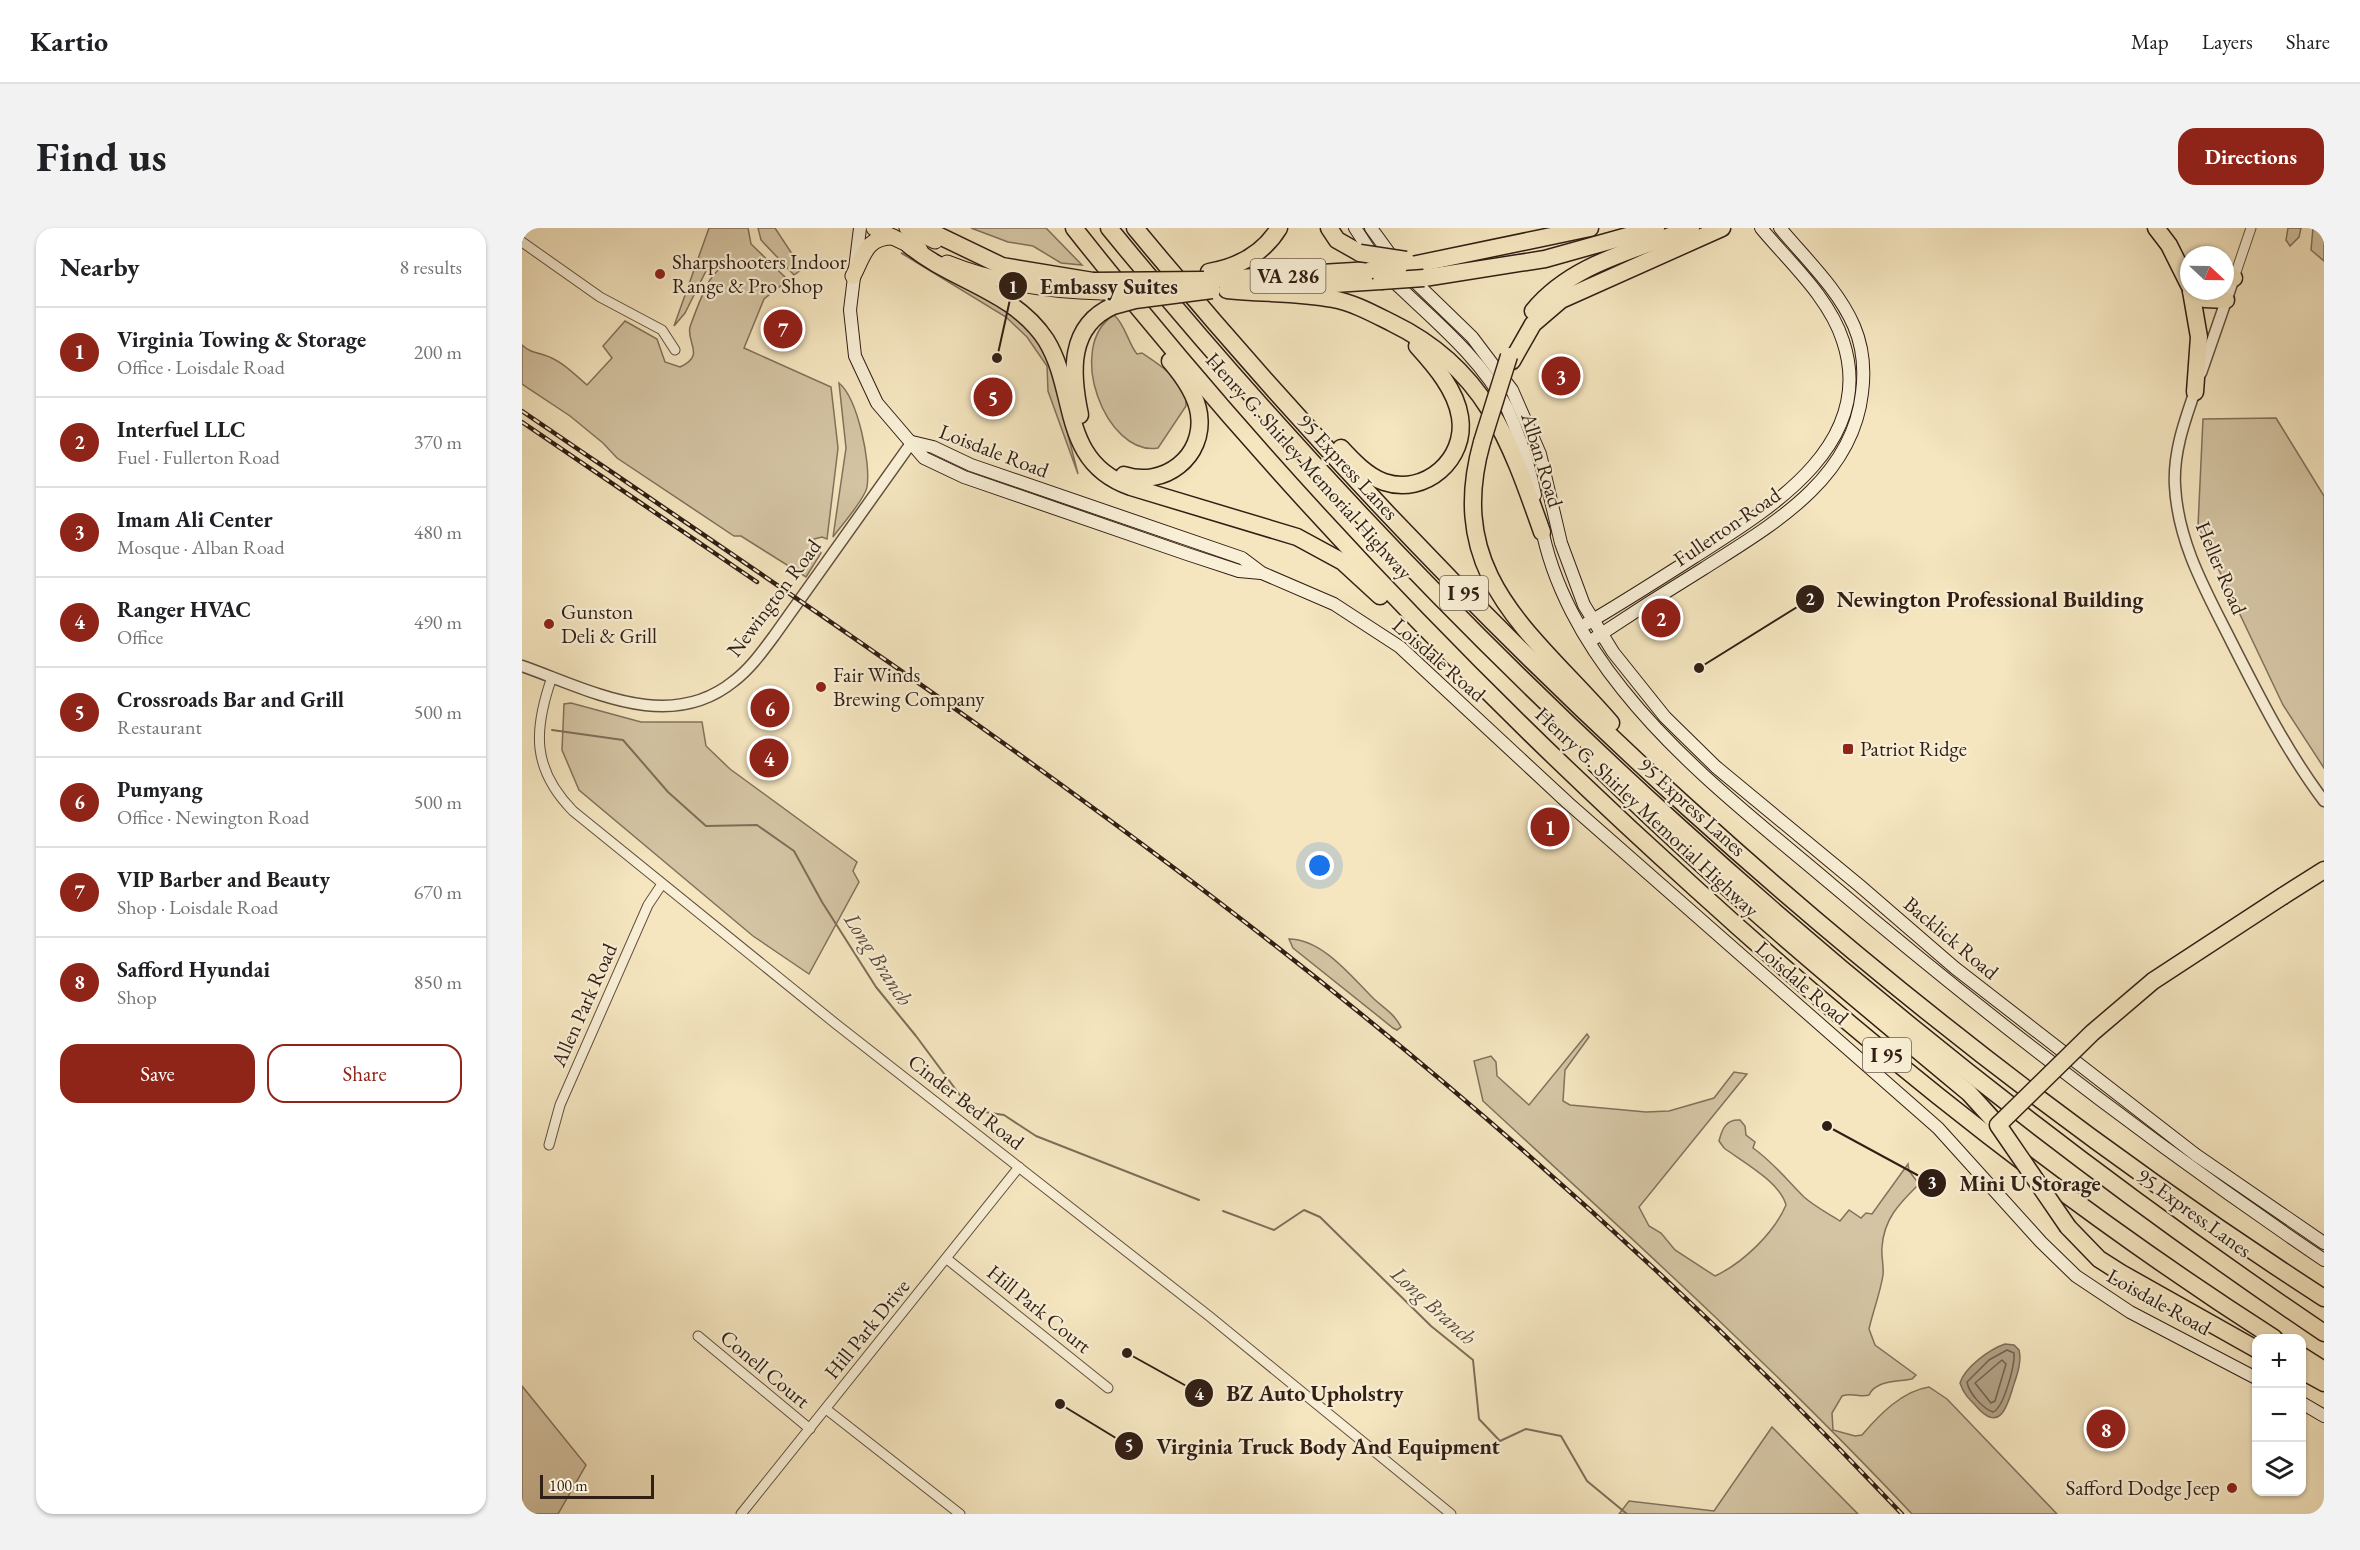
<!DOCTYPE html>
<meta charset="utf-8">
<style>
:root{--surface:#fff;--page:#f2f2f2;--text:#202124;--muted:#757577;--line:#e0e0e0;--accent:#8f2418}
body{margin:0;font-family:"EB Garamond",serif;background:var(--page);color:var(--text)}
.controls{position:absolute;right:18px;bottom:18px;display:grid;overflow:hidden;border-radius:12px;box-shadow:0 2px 4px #0004}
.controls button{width:54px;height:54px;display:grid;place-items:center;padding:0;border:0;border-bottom:2px solid var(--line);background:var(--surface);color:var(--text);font:30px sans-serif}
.compass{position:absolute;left:1658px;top:18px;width:54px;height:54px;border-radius:50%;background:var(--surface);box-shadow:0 2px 4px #0004;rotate:112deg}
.scale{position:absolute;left:18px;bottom:15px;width:114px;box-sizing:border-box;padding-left:6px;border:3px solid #311e14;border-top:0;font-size:16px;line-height:21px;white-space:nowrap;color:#311e14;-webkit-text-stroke:4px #f8efd6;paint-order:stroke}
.you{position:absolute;left:798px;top:638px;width:21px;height:21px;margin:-15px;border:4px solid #fff;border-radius:50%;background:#1a73e8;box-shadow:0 0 0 9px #1a73e833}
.badge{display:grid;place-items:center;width:39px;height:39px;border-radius:50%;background:var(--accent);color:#fff;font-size:20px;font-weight:700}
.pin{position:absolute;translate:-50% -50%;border:3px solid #fff;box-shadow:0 2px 6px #0006}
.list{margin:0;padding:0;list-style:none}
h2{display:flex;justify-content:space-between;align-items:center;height:78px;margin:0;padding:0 24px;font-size:26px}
h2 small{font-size:20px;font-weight:400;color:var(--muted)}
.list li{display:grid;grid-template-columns:39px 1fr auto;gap:18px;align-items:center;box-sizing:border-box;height:90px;padding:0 24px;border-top:2px solid var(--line)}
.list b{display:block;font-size:22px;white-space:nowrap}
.list p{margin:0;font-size:20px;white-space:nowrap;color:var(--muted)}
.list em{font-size:20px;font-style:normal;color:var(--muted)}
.actions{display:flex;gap:12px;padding:18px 24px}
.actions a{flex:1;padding:14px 0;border:2px solid var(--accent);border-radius:18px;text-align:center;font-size:21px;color:var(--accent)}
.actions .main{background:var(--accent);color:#fff}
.icon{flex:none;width:33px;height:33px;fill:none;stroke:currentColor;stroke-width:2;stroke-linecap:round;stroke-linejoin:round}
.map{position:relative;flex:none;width:1802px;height:1286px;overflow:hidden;border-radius:18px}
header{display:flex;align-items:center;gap:36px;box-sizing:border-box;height:84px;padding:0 30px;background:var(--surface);border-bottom:2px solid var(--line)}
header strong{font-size:28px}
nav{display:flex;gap:33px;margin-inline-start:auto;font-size:21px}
.intro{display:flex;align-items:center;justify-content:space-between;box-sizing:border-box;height:144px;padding:0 36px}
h1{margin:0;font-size:42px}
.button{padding:15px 27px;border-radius:18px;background:var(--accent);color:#fff;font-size:21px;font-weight:700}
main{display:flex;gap:36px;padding:0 36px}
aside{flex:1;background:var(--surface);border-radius:18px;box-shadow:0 2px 4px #0004}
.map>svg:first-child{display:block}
.green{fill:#d4c4a3;stroke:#82715c;stroke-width:1.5}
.water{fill:#b2a286;stroke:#7e6d58;stroke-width:1.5}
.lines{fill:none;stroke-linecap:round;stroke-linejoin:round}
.shore{stroke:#72604d;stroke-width:1.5}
.stream{stroke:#7e6d58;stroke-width:2}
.minor-casing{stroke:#62503f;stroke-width:11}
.tertiary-casing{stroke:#62503f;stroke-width:13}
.secondary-casing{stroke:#311e14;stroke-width:14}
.trunk-casing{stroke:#311e14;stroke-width:17}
.motorway-casing{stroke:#311e14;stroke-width:19}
.minor{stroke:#f8efd6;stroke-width:9}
.tertiary{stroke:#f8efd6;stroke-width:10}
.secondary{stroke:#f8efd6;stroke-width:12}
.trunk{stroke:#f5e6c0;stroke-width:15}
.motorway{stroke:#f5e6c0;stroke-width:16}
.rail-casing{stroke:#311e14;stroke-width:4.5}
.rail{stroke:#f8efd6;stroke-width:2;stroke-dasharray:7;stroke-linecap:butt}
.trunk-bridge-casing{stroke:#311e14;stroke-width:17;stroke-linecap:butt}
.motorway-bridge-casing{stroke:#311e14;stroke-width:19;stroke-linecap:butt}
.trunk-bridge{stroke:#f5e6c0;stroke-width:15}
.motorway-bridge{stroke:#f5e6c0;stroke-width:16}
.poi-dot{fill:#8f2418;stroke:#f8efd6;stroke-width:2}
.labels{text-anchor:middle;stroke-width:4.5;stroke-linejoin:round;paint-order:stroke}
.shield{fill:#f8efd6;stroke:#6d5d4e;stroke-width:1.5}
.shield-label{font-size:20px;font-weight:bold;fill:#311e14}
.poi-label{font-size:21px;fill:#311e14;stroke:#f8efd6;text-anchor:start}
.street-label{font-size:21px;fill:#311e14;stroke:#f8efd6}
.water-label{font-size:22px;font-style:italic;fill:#5e4c3c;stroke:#f8efd6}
.leader{fill:none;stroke:#311e14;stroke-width:2}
.callout-dot{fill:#311e14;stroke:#f8efd6;stroke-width:2}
.mark-label{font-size:18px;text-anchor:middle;font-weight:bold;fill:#fff}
.callout-label{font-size:22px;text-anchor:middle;font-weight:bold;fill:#311e14;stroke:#f8efd6;stroke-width:4.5;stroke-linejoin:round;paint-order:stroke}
</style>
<header>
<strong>Kartio</strong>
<nav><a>Map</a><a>Layers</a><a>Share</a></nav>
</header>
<div class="intro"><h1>Find us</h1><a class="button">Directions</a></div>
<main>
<aside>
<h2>Nearby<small>8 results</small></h2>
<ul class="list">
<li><span class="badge">1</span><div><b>Virginia Towing &amp; Storage</b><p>Office · Loisdale Road</p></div><em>200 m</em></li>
<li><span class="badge">2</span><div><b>Interfuel LLC</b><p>Fuel · Fullerton Road</p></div><em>370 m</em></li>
<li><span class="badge">3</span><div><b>Imam Ali Center</b><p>Mosque · Alban Road</p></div><em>480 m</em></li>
<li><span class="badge">4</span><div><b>Ranger HVAC</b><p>Office</p></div><em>490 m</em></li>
<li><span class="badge">5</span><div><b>Crossroads Bar and Grill</b><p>Restaurant</p></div><em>500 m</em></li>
<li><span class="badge">6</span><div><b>Pumyang</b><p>Office · Newington Road</p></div><em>500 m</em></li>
<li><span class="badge">7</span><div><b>VIP Barber and Beauty</b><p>Shop · Loisdale Road</p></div><em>670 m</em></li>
<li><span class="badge">8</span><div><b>Safford Hyundai</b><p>Shop</p></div><em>850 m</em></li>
</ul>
<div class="actions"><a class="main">Save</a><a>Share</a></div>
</aside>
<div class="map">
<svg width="1802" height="1286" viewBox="0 0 1802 1286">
<rect width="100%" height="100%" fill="#f5e6c0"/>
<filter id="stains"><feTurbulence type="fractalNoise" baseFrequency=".00333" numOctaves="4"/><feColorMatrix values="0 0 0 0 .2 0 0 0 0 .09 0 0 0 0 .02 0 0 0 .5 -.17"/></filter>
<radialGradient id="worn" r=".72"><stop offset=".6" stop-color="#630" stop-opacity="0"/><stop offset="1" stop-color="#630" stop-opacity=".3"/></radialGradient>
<g class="green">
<path d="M 187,0 L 226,0 L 229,16 L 266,52 L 242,71 L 222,120 L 309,159 L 316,220 L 305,311 L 300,309 L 292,311 L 299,325 L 284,349 L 219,308 L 212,308 L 95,230 L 81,215 L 48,188 L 0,156 L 0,117 C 8,124 12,124 22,127 C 39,132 52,146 65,157 L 90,130 L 81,118 L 103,93 L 135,111 L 143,134 L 158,139 C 184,127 164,115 168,99 C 173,85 180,65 188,52 C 194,44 197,43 199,32 L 187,37 L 163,85 L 152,98 Z"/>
<path d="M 236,0 L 253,0 L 280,41 L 272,47 L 239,12 Z"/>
<path d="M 449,0 L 524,0 L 560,37 L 539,35 L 511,18 L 486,14 Z"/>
<path d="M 1766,0 L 1779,0 L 1777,9 L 1768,18 L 1764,12 Z"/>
<path d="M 1791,0 L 1802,0 L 1802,33 L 1789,22 Z"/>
<path d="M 379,25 C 404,32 472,72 493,89 C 506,99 517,114 526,128 L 556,246 L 526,163 L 525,138 L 505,109 L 484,89 Z"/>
<path d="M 592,87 C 603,96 606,115 615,126 L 620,125 C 638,137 666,154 664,178 L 636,220 C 584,229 542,118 592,87 Z"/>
<path d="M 317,155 C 336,171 349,235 345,259 C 343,271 319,298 311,309 L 324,220 Z"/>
<path d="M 1754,190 L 1802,268 L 1802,540 L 1761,477 L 1676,298 L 1681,191 Z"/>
<path d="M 49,475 L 119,494 L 180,494 L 184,518 L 208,541 L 335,634 L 331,643 L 337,654 L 287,746 L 231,708 L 57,562 L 40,522 L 42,476 Z"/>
<path d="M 767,711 C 800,711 829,748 850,769 C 861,780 872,785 879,799 L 875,802 L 871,800 L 771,720 Z"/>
<path d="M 1065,806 L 1067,809 L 1043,842 L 1041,873 L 1048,877 L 1124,884 L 1147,883 L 1192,870 L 1212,844 L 1225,846 L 1117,979 L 1127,998 L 1139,1005 L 1153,1022 L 1193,1048 C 1221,1035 1252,1005 1264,977 C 1258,954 1221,934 1202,920 L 1197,913 C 1200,901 1204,891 1218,892 L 1223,898 L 1224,907 L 1233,914 L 1231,920 C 1251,934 1265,952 1282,969 C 1292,978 1307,986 1318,993 L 1327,982 L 1339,990 L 1344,985 L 1350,986 L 1386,936 L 1387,943 L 1397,956 C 1378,975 1362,990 1360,1019 C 1359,1028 1362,1037 1361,1047 C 1358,1066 1351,1083 1347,1101 L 1353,1117 L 1394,1147 L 1390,1151 C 1375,1154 1354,1152 1347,1167 C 1338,1170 1330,1164 1320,1168 L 1310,1185 L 1311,1202 L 1333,1208 L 1340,1207 C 1357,1187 1380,1163 1407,1159 L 1425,1171 L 1535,1286 L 1390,1286 C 1254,1141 1107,1008 961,873 L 952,833 L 969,828 L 974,834 L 975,848 L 1007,877 Z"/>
<path d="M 0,1158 L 64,1237 L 36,1286 L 0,1286 Z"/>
<path d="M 1250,1199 L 1336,1286 L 1097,1286 L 1107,1273 L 1192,1283 Z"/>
</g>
<path class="water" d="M 1483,1116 L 1492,1117 L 1497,1122 C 1500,1134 1495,1147 1491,1159 C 1485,1180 1477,1205 1454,1178 C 1447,1171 1441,1165 1438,1155 C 1443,1139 1468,1121 1483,1116 Z"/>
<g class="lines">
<g class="shore">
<path d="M 1485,1122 L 1492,1125 C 1493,1136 1482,1180 1471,1184 C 1460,1180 1447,1165 1445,1154 L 1467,1132 Z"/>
<path d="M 1480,1132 L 1484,1136 L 1473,1173 L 1469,1175 L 1453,1155 Z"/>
</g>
<g class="stream">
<path d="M 30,502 L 101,512 L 146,564 L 184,598 L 235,597 L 272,623 L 300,674 L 354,759 L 394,808 L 449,882 L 482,887 L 514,908 L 677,972"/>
<path d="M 701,983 L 752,1002 L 782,982 L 798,989 L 909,1098 L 951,1132 L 957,1191 L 978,1213 L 1004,1201 L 1039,1208 L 1065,1253 L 1105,1286"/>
</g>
<defs>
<g id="minor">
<path d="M 0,14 L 78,69 L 140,102 L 153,122"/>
<path d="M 1712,50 L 1729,0"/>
<path d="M 30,449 C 11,503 10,541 51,583 L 314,796 L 687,1088 L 929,1286"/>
<path d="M 27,917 L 38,877 L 126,677 L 140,656"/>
<path d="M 425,1031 L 586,1160"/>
<path d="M 176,1108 L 288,1201"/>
<path d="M 304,1181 L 438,1286"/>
<path d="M 219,1286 L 497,939"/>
</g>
<g id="tertiary">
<path d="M 1679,145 L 1712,50"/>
<path d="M 1674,160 C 1663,192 1651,224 1653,258 C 1656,316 1685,365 1710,415 C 1738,470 1765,524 1802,573"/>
<path d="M 0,438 C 68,462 147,506 212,453 C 228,441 240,424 252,408 L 390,214"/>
</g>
<g id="secondary">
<path d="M 338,0 L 328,82 L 333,128 L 355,175 L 402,230 L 442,249 L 665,326 L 717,343 L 739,345"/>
<path d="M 833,0 L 852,29"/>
<path d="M 849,0 L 873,33"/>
<path d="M 887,48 L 950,109 L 990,162 L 1018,226 L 1039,315 L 1062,377 L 1091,424 L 1143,489 L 1194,539 L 1338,658 L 1433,740 L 1674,927 L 1802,1015"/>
<path d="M 868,50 C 908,89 959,129 985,180 C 998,208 1007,238 1013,267"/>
<path d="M 390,214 L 411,219 L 449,237 L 720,330 L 740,345 L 812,376 L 878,419 L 1046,575 L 1416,900 L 1519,1014 L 1554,1048 L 1608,1084 L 1734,1150"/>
<path d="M 1019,296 C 1030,357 1063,415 1101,462 C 1160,536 1237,595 1309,656 C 1467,790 1631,916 1802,1032"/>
<path d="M 1064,396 C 1100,375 1136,352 1172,329 C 1244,283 1356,218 1321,113 C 1307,69 1267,34 1239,0"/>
<path d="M 1073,410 C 1109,386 1145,363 1181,341 C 1248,298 1330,253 1340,165 C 1343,142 1341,119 1332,98 C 1316,61 1283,30 1258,0"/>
<path d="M 1780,1175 L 1802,1188"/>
</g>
<g id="trunk">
<path d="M 352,0 L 398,22"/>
<path d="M 385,0 L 413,13"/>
<path d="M 425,35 C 475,55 526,63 580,64"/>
<path d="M 331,48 C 342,27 344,9 371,9"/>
</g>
<g id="motorway">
<path d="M 401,0 L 480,38 L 571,53"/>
<path d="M 552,0 C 739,237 949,458 1173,660 C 1354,825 1546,978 1752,1110"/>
<path d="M 587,0 C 935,425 1347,797 1802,1105"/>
<path d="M 613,0 C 954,412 1352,779 1802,1070"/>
<path d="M 807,0 L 815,12 L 838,25"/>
<path d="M 1634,0 L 1647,17 L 1667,57"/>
<path d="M 387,17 C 430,53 491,62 524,112 C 556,164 537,234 609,259 L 775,309 L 821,334 L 858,368"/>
<path d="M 890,37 L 1068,0"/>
<path d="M 687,44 C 716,39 741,26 757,0"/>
<path d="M 1703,47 L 1712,50"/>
<path d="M 902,50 L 1023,31 L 1134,0"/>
<path d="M 682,52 L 849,42"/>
<path d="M 781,58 L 859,53"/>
<path d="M 705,62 C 740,66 776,64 811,71 C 832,75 850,85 870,95 C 963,140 988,213 1020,304"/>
<path d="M 1669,63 L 1677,109 L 1673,164"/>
<path d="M 1669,63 L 1683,71 L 1704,72"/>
<path d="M 1011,83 C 1050,35 1115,22 1169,0"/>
<path d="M 990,133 L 1011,96 L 1039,72 L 1200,0"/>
<path d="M 558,187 C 549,145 546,98 591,78"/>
<path d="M 960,214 C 922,349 1011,405 1089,495"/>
<path d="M 819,220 C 830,232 845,248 862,254 C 903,268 945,231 938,189 C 934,162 913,138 895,118"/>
<path d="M 602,247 C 642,260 683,229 677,186 C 674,166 661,148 648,133"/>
<path d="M 1073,536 C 1192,653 1319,759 1447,865 L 1476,897"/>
<path d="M 1761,668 L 1802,642"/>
<path d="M 1546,999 L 1577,1031 L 1599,1045 L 1734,1121"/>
<path d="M 1780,1128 L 1802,1142"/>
<path d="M 1780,1143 L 1802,1155"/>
</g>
</defs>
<use href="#minor" class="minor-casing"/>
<use href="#tertiary" class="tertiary-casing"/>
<use href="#secondary" class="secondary-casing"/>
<use href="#trunk" class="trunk-casing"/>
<use href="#motorway" class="motorway-casing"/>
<use href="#minor" class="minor"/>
<use href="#tertiary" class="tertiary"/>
<use href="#secondary" class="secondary"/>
<use href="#trunk" class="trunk"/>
<use href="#motorway" class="motorway"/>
<defs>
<g id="rail">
<path d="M 0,183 C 242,348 487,512 719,691 C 954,872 1176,1071 1380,1286"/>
<path d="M 0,194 L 235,354"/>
</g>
</defs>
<use href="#rail" class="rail-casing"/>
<use href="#rail" class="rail"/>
<defs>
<path id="trunk-bridge" d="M 580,64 L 634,63"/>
<g id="motorway-bridge">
<path d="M 838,25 L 884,32"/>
<path d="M 849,42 L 877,39"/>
<path d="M 571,53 L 682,52"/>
<path d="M 859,53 L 902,50"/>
<path d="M 591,78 L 613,72 L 690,62"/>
<path d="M 960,214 L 987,128"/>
<path d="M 1546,999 L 1476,897 L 1570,805 L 1631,753 L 1761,668"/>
</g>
</defs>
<use href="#trunk-bridge" class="trunk-bridge-casing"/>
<use href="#motorway-bridge" class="motorway-bridge-casing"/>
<use href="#trunk-bridge" class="trunk-bridge"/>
<use href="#motorway-bridge" class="motorway-bridge"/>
</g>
<g class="poi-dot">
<circle cx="138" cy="46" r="6"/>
<circle cx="27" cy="396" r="6"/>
<circle cx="299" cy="459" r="6"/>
<rect x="1320" y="515" width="12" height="12" rx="3"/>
<circle cx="1710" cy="1260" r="6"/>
</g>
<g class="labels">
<g class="shield">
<rect x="728.5" y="31" width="75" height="34" rx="4.5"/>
<rect x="918" y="348" width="48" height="34" rx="4.5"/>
<rect x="1341" y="810" width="48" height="34" rx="4.5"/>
</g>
<g class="shield-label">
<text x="766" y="55">VA 286</text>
<text x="942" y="372">I 95</text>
<text x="1365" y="834">I 95</text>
</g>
<g class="poi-label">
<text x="150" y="41">Sharpshooters Indoor<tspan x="150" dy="24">Range &amp; Pro Shop</tspan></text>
<text x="39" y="391">Gunston<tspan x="39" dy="24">Deli &amp; Grill</tspan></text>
<text x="311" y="454">Fair Winds<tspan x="311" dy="24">Brewing Company</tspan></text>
<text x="1338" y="528">Patriot Ridge</text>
<text x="1698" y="1267" text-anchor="end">Safford Dodge Jeep</text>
</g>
<g class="street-label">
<text transform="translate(472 223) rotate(21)" y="7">Loisdale Road</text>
<text transform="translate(1020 232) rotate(73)" y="7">Alban Road</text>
<text transform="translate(787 238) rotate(48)" y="7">Henry G. Shirley Memorial Highway</text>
<text transform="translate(826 239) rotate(47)" y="7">95 Express Lanes</text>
<text transform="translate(1205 299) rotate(-34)" y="7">Fullerton Road</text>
<text transform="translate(1699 340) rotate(67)" y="7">Heller Road</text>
<text transform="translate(252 370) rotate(-53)" y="7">Newington Road</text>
<text transform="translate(917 432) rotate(41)" y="7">Loisdale Road</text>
<text transform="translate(1170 579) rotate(42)" y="7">95 Express Lanes</text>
<text transform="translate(1125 584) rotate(43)" y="7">Henry G. Shirley Memorial Highway</text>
<text transform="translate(1429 710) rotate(40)" y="7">Backlick Road</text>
<text transform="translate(1280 755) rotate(41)" y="7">Loisdale Road</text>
<text transform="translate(62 777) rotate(-66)" y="7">Allen Park Road</text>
<text transform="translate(444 874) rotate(38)" y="7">Cinder Bed Road</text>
<text transform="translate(1672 985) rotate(36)" y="7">95 Express Lanes</text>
<text transform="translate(1637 1074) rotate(29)" y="7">Loisdale Road</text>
<text transform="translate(517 1081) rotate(39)" y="7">Hill Park Court</text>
<text transform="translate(345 1101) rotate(-51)" y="7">Hill Park Drive</text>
<text transform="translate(243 1141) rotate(40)" y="7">Conell Court</text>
</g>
<g class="water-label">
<text transform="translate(357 731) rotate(57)" y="8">Long Branch</text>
<text transform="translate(912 1077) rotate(42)" y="8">Long Branch</text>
</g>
</g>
<path class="leader" d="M475 130L491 58M1177 440L1288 371M1305 898L1410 955M605 1125L677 1165M538 1176L607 1218"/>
<g class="callout-dot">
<circle cx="475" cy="130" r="6"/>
<circle cx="1177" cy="440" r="6"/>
<circle cx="1305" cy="898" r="6"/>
<circle cx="605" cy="1125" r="6"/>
<circle cx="538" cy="1176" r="6"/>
<circle cx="491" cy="58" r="15"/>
<circle cx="1288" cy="371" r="15"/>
<circle cx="1410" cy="955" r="15"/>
<circle cx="677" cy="1165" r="15"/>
<circle cx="607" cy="1218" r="15"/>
</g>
<g class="mark-label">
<text x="491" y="65">1</text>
<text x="1288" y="377">2</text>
<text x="1410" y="961">3</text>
<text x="677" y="1172">4</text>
<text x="607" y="1224">5</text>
</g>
<g class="callout-label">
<text x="587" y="66">Embassy Suites</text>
<text x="1468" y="379">Newington Professional Building</text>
<text x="1508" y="963">Mini U Storage</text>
<text x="793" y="1173">BZ Auto Upholstry</text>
<text x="806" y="1226">Virginia Truck Body And Equipment</text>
</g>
<rect width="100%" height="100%" filter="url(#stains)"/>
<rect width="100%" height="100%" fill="url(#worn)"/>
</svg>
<div class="controls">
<button>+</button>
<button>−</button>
<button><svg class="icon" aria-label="layers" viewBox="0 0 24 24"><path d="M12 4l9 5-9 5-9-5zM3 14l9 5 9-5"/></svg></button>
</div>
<svg class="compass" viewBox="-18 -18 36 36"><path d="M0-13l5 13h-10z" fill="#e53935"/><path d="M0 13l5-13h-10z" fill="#757577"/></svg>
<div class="scale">100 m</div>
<div class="you"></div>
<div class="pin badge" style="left:1028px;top:599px">1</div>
<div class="pin badge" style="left:1139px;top:390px">2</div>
<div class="pin badge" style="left:1039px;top:148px">3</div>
<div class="pin badge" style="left:247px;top:530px">4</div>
<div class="pin badge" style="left:471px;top:169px">5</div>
<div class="pin badge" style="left:248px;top:480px">6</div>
<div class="pin badge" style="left:261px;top:101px">7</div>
<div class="pin badge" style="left:1584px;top:1201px">8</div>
</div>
</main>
